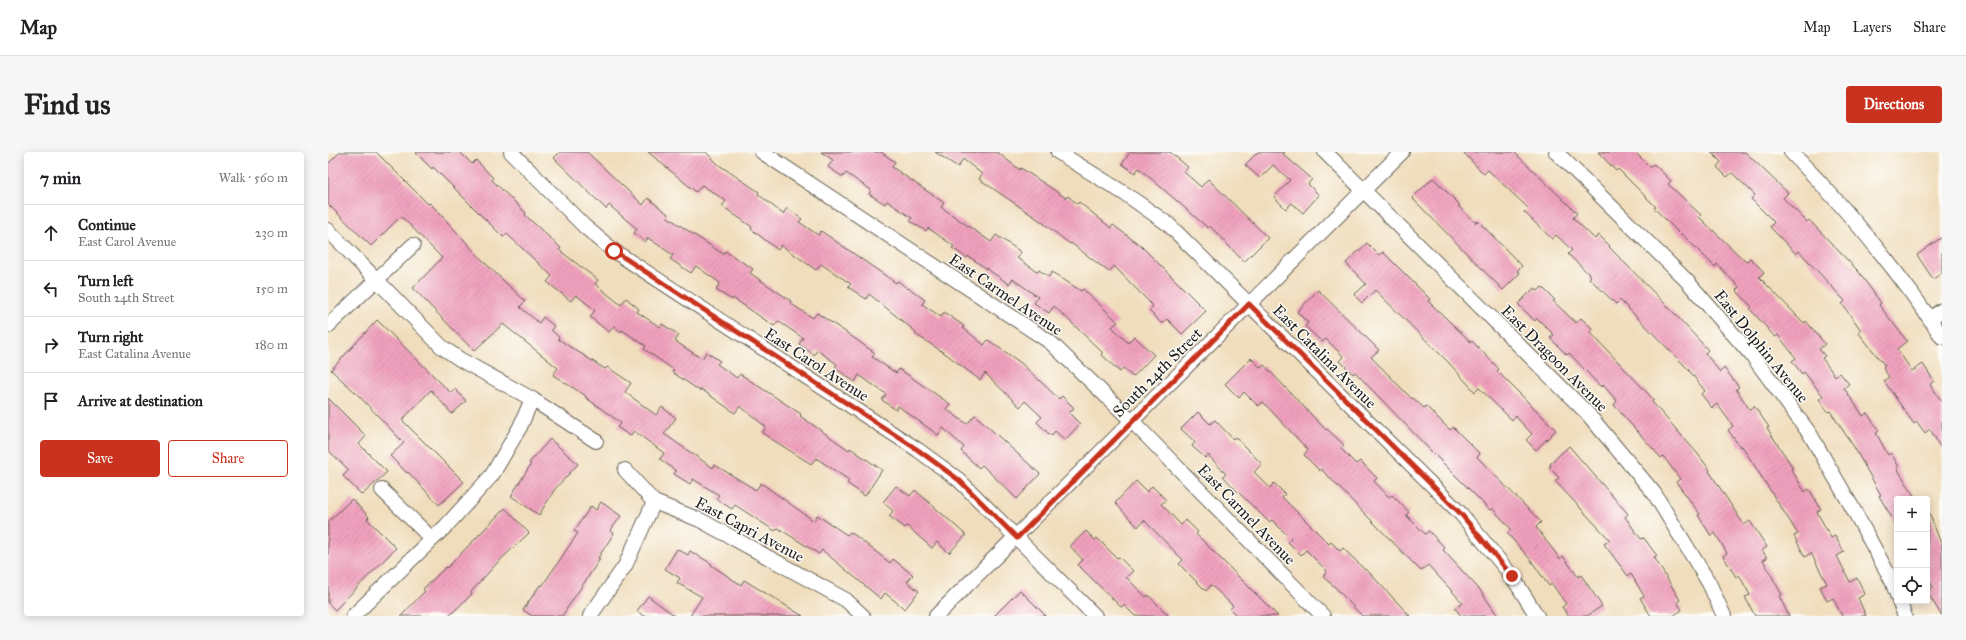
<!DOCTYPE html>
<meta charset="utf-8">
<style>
:root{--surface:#fff;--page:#f6f6f6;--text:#202124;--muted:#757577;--line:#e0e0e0;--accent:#c8321e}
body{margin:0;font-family:"IM FELL Great Primer",serif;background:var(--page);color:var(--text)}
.controls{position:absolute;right:12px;bottom:12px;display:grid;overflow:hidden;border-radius:4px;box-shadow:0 2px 10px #0003}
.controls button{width:36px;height:36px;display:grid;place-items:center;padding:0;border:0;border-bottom:1px solid var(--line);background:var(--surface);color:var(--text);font:20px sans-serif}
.stop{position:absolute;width:12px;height:12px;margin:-9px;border:3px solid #c8321e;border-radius:50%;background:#fff}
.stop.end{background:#c8321e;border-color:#fff;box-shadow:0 1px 4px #0008}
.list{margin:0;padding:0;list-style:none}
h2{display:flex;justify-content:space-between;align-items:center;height:52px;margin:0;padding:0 16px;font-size:17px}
h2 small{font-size:13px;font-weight:400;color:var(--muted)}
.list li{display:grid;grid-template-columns:26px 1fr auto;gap:12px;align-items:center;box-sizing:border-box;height:56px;padding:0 16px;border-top:1px solid var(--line)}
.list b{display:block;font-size:15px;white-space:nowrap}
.list p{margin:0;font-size:13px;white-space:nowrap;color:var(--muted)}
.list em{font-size:13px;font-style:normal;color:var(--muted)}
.actions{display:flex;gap:8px;padding:12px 16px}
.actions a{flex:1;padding:9px 0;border:1px solid var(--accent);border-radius:4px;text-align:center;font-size:14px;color:var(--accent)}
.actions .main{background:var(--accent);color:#fff}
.icon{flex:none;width:22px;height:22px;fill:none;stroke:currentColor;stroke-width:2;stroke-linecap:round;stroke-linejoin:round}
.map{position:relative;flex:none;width:1614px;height:464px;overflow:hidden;border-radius:4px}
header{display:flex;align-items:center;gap:24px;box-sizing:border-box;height:56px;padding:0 20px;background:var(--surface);border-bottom:1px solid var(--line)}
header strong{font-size:19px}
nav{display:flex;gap:22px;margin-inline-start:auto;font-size:14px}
.intro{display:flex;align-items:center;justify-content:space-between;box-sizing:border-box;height:96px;padding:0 24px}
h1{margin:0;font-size:28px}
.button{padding:10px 18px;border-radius:4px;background:var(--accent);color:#fff;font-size:14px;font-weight:700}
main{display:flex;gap:24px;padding:0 24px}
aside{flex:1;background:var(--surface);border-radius:4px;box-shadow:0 2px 10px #0003}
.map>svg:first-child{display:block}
.building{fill:url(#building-hatch)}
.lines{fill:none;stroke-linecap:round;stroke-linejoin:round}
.minor-casing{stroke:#666054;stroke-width:16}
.minor{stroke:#fff;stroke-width:14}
.route{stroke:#c8321e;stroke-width:5}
.labels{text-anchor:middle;stroke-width:3;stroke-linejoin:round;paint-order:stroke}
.street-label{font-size:16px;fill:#1c1c1c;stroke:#fdfcf7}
</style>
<header>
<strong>Map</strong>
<nav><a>Map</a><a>Layers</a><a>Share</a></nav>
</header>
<div class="intro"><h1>Find us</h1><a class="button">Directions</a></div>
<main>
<aside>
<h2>7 min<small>Walk · 560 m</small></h2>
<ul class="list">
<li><svg class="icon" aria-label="ahead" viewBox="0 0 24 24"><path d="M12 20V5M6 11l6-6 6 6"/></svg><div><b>Continue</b><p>East Carol Avenue</p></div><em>230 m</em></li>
<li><svg class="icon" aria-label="left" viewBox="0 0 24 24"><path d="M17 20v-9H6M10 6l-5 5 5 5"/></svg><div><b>Turn left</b><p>South 24th Street</p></div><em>150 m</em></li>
<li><svg class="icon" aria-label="right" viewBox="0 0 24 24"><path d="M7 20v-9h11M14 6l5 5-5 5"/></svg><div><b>Turn right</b><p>East Catalina Avenue</p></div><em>180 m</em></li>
<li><svg class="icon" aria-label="arrive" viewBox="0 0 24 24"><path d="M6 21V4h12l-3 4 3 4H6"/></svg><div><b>Arrive at destination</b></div></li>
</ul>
<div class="actions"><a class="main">Save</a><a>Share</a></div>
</aside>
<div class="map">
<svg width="1614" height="464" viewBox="0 0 1614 464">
<defs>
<pattern id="building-hatch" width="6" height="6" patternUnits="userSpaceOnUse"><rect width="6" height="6" fill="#f0a0bd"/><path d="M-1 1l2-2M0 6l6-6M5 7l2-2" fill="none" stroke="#cd89a2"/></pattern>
</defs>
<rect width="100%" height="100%" fill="#fdfcf7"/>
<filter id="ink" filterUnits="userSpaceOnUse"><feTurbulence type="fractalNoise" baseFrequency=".025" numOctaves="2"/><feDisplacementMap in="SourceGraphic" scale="8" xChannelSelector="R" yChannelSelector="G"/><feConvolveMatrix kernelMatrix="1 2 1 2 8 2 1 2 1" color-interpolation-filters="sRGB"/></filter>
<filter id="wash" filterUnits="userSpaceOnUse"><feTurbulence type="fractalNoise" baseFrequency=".012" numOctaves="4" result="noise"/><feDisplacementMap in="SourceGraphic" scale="16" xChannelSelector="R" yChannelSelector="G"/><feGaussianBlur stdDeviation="0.9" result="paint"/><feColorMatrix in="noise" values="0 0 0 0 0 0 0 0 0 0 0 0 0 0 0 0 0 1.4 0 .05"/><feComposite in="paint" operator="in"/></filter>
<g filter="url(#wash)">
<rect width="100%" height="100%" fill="#f0ddbc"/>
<g id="blocks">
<g class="building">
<path d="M 12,0 L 48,0 L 100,52 L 102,51 L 159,113 L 197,149 L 192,155 L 211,171 L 215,165 L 226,174 L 223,178 L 231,185 L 230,187 L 277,217 L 279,215 L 303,231 L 297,240 L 328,263 L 334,255 L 348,266 L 336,282 L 385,316 L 387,313 L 428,338 L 433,331 L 486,369 L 489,363 L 519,383 L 522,380 L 528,384 L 562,411 L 565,407 L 585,423 L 579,430 L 591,439 L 577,457 L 557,441 L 553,447 L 494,398 L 491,402 L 450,376 L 447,379 L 407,353 L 404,357 L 388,347 L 391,343 L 365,327 L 362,332 L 346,322 L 348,319 L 332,307 L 336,301 L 306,279 L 302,284 L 289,275 L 293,271 L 257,245 L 258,244 L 225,223 L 230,216 L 175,172 L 146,199 L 85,136 L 114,106 L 73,64 L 43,94 L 0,52 L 0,12 Z"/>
<path d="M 87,0 L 132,0 L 144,12 L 148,8 L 165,26 L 164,28 L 198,61 L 197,63 L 233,96 L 231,98 L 270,128 L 267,132 L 293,153 L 298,146 L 311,157 L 309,160 L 332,175 L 334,172 L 351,183 L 347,189 L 374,207 L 378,200 L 392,209 L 389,212 L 409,226 L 412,222 L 473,262 L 472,264 L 521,298 L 522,296 L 554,318 L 537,344 L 519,331 L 521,328 L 488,306 L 483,312 L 434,281 L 438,275 L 412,254 L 407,261 L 373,237 L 372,239 L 344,220 L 346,218 L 316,197 L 318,194 L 294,178 L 293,180 L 286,174 L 281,180 L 262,165 L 267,158 L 248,143 L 243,149 L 219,130 L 224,124 L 179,82 L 175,85 L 105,15 L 104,17 Z"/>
<path d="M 232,0 L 259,0 L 315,53 L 320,46 L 340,62 L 338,64 L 395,102 L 397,99 L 425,117 L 422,121 L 463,149 L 462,151 L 485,166 L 489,161 L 516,179 L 547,201 L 544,205 L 568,221 L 571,217 L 622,252 L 618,257 L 639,272 L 647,263 L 712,322 L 689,347 L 654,313 L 651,316 L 633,299 L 636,295 L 615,276 L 610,283 L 570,254 L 568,258 L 554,248 L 558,242 L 531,223 L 527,230 L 507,216 L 509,212 L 489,198 L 486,203 L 471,192 L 475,186 L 450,169 L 446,174 L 405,146 L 404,148 L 388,138 L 392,131 L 368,114 L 363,121 L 342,107 L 345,103 L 320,86 L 317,90 L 306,81 L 309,77 L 281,53 L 278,57 L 226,6 Z"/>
<path d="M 320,0 L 378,0 L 391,13 L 431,40 L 430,42 L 455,62 L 459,56 L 474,67 L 471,70 L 490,83 L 493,79 L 568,131 L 570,129 L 580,137 L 581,136 L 597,148 L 594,152 L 613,165 L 616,160 L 636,174 L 635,176 L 656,193 L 660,188 L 693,211 L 731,247 L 734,244 L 746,256 L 741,261 L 752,272 L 737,288 L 727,279 L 723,284 L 709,270 L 714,265 L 697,249 L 692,255 L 657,221 L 652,228 L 618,202 L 587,182 L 588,180 L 541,142 L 538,147 L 520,135 L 523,132 L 493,112 L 488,118 L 453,93 L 450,98 L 423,77 L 424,75 L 394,54 L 398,49 L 374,33 L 368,40 Z"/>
<path d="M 493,0 L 553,0 L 567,10 L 564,15 L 616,51 L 613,55 L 663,90 L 668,83 L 693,100 L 689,106 L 710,120 L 711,118 L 721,125 L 724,120 L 753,139 L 755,137 L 790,170 L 784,175 L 800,191 L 806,184 L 826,203 L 805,225 L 795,216 L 792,220 L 773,202 L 775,201 L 726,154 L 721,161 L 706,151 L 710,145 L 685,127 L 681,132 L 640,104 L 639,106 L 624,96 L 626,94 L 600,76 L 598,79 L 582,69 L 584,66 L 559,49 L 557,52 L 541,42 L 543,38 L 518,21 L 515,25 L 500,15 L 505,8 Z"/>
<path d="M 607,0 L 669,0 L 692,18 L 693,16 L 738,46 L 740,44 L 749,52 L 751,50 L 783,76 L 785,73 L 812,93 L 878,159 L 854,182 L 839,167 L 834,172 L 821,159 L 825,154 L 786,114 L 781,120 L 743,91 L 742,92 L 714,70 L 651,27 L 654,22 L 635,7 L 630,15 Z"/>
<path d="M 802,0 L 842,0 L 860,15 L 856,20 L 873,35 L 880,27 L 940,86 L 916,110 L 882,74 L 880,76 L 811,16 L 807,21 L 794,12 Z"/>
<path d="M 930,0 L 957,0 L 955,2 L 984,27 L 980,32 L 991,43 L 975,61 L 964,51 L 958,57 L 946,45 L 962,28 L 945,13 L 932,26 L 917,13 Z"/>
<path d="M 1135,0 L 1186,0 L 1249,61 L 1245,66 L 1267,87 L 1271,83 L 1282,94 L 1281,95 L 1346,161 L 1380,198 L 1377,201 L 1392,220 L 1396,216 L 1411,235 L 1408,237 L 1422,258 L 1426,254 L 1441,275 L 1439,276 L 1465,316 L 1463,317 L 1477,340 L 1481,337 L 1493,357 L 1489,360 L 1503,386 L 1507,384 L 1516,400 L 1509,404 L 1522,430 L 1529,426 L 1537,442 L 1530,446 L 1538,464 L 1514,464 L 1505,446 L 1499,449 L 1492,435 L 1499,432 L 1483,401 L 1477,405 L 1466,384 L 1470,382 L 1414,294 L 1412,295 L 1400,278 L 1405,274 L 1389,252 L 1384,256 L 1373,242 L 1377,239 L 1360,217 L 1292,148 L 1288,152 L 1261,126 L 1263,124 L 1240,102 L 1244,98 L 1228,83 L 1224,87 L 1196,60 L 1200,56 L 1160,18 L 1156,22 Z"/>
<path d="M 1270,0 L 1307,0 L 1322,15 L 1326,12 L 1343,29 L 1340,32 L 1373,63 L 1371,65 L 1418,110 L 1422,106 L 1436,120 L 1431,125 L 1437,131 L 1476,171 L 1478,169 L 1497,192 L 1491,197 L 1497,204 L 1494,206 L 1507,224 L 1512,221 L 1521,232 L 1516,236 L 1535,264 L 1539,261 L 1551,279 L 1548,281 L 1560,303 L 1563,301 L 1571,315 L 1569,316 L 1588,347 L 1569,347 L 1569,374 L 1551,344 L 1553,343 L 1526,295 L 1502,259 L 1500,260 L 1491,247 L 1495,244 L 1476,220 L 1474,222 L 1464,209 L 1468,206 L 1450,183 L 1447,185 L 1422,157 L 1424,155 L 1408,138 L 1411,135 L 1389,112 L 1387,115 L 1354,82 L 1353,83 L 1326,56 L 1328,55 L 1290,17 L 1288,19 Z"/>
<path d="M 1383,0 L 1417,0 L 1460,41 L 1455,46 L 1479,70 L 1481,68 L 1530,119 L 1553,151 L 1551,153 L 1579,189 L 1569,197 L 1584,219 L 1595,212 L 1606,229 L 1602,232 L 1614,250 L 1614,298 L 1602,277 L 1597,281 L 1589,270 L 1586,272 L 1556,229 L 1561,225 L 1555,216 L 1557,214 L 1530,180 L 1533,178 L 1514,152 L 1517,149 L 1471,99 L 1468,102 L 1442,75 L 1446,70 L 1423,47 L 1427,43 L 1404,21 L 1399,25 L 1389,15 L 1393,10 Z"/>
<path d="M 1105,26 L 1132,53 L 1130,54 L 1148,71 L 1150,69 L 1194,114 L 1189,119 L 1192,121 L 1175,138 L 1084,46 Z"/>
<path d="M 1614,85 L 1614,121 L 1605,127 L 1589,103 Z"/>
<path d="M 1039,91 L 1051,103 L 1055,100 L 1102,147 L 1100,149 L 1143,190 L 1144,189 L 1171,217 L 1169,219 L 1228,278 L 1208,298 L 1198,288 L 1204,282 L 1187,264 L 1184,268 L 1151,236 L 1147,240 L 1121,211 L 1047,138 L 1034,151 L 1026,143 L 1038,132 L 1018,111 Z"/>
<path d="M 1214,135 L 1227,148 L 1225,149 L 1248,171 L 1253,166 L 1265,177 L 1262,180 L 1326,248 L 1324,250 L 1369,301 L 1382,318 L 1381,319 L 1416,373 L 1422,369 L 1439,395 L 1434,398 L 1439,406 L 1435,408 L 1454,443 L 1451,444 L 1461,464 L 1427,464 L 1417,445 L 1422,443 L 1411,423 L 1408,425 L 1395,404 L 1399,401 L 1387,381 L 1383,384 L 1370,363 L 1372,362 L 1348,330 L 1352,327 L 1335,304 L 1333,306 L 1286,253 L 1289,249 L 1275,233 L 1273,235 L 1241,201 L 1239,203 L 1222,186 L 1226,183 L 1209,166 L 1207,169 L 1190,152 L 1206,136 L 1210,139 Z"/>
<path d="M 990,138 L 1051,198 L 1043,205 L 1084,247 L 1085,246 L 1096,256 L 1098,254 L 1122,278 L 1125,275 L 1152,302 L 1149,305 L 1213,370 L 1208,375 L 1232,407 L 1235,404 L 1250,425 L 1253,423 L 1274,454 L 1259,464 L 1241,464 L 1234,455 L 1238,452 L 1224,432 L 1221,434 L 1202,407 L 1179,381 L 1183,377 L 1164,356 L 1162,358 L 1102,298 L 1027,220 L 1025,222 L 1012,209 L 1016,205 L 998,187 L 994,190 L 977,174 L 980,171 L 969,160 Z"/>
<path d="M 49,168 L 123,241 L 127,237 L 138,249 L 124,262 L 103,238 L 74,268 L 136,330 L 111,353 L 80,320 L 79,321 L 62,304 L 76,291 L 27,240 L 3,218 Z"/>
<path d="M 923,206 L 933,216 L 936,213 L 998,278 L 999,277 L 1016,293 L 1013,297 L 1028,312 L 1032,309 L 1049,326 L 1046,329 L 1061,345 L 1064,343 L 1081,360 L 1078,363 L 1097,382 L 1101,379 L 1117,396 L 1115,398 L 1152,438 L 1170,464 L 1133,464 L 1127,456 L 1135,451 L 1100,413 L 1093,419 L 993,317 L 992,319 L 976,303 L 980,298 L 935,250 L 930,254 L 916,240 L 911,246 L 897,232 Z"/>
<path d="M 0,246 L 38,284 L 31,292 L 59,320 L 34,343 L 15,324 L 21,318 L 0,298 Z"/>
<path d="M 870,260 L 882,272 L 887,268 L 905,287 L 907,285 L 934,312 L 926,320 L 942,336 L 946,331 L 957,342 L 954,345 L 1001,392 L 1003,390 L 1012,399 L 1015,396 L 1037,418 L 1038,417 L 1082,464 L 1034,464 L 1007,435 L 995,425 L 999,419 L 978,398 L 973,403 L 960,390 L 963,387 L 944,368 L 941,370 L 908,338 L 895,324 L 898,322 L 880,303 L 877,306 L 864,294 L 867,290 L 853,277 Z"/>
<path d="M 222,287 L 250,312 L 227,337 L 211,363 L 183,344 L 203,312 L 201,311 Z"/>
<path d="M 1241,294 L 1300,362 L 1297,365 L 1313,387 L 1316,386 L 1329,404 L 1326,405 L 1352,448 L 1349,450 L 1354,458 L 1345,464 L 1323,464 L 1312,446 L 1316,444 L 1303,422 L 1300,424 L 1276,392 L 1282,388 L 1227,329 L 1231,326 L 1221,315 L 1223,314 L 1222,312 Z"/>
<path d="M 808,329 L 819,340 L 824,334 L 838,348 L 833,352 L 853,373 L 858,368 L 870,380 L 868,382 L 950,464 L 909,464 L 902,457 L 905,454 L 883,433 L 878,439 L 851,412 L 855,408 L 816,368 L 810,375 L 787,351 Z"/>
<path d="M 568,334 L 582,344 L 587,338 L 638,383 L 621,401 L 609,390 L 604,396 L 579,374 L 577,376 L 561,364 L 565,359 L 555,350 Z"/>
<path d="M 24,347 L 41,365 L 39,367 L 68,396 L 7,458 L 0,451 L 0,370 Z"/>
<path d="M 273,350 L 293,364 L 282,379 L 286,381 L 270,406 L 272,407 L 234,464 L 204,464 L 195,458 L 212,433 L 214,434 L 250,381 L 246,379 L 263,354 L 268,358 Z"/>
<path d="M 177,356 L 201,381 L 169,411 L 143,440 L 144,442 L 121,464 L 73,464 L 97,439 L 95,437 L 118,415 L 119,416 Z"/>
<path d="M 1600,358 L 1614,394 L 1614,464 L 1599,440 L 1605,435 L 1599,425 Z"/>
<path d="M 758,379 L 767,388 L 769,386 L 789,406 L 791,405 L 805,419 L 798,425 L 818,445 L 820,443 L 841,464 L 807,464 L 796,453 L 793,455 L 750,413 L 755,408 L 742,394 Z"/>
<path d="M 349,397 L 360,403 L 362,399 L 384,412 L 383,413 L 413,433 L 416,428 L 475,464 L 362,464 L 374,445 L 349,431 L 352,426 L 337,417 Z"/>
<path d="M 692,438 L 718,464 L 666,464 Z"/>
<path d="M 320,444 L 347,464 L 316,464 L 309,459 Z"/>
</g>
</g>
</g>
<g filter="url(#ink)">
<use href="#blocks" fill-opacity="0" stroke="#666054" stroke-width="1"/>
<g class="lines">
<defs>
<g id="minor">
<path d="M 183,0 L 256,74 L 286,99 L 590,298 L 631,328 L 767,464"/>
<path d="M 434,0 L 722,190 L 804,269 L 995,464"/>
<path d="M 730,0 L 799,43 L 840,72 L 1133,362 L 1184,424 L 1209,464"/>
<path d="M 997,0 L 1259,261 L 1326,341 L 1381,431 L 1396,464"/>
<path d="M 1228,0 L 1359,129 L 1426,206 L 1482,282 L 1524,355 L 1564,429 L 1569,443"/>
<path d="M 1463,0 C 1519,57 1570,118 1614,185"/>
<path d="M 0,78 L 114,195 L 133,208 L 204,247 L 268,289"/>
<path d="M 1602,167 L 1614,158"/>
<path d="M 0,174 L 85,93"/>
<path d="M 297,318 L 326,350 L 372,368 L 518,448 L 535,464"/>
<path d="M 54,338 L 104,387"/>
<path d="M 1571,449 L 1577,464"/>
<path d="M 25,464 L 118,374 L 164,323 L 192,275 L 204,247"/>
<path d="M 262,464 L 297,414 L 326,350"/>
<path d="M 608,464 L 1074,0"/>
</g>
</defs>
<use href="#minor" class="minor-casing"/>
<use href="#minor" class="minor"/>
</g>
</g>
<g class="lines" filter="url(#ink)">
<path class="route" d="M 286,99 L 590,298 L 631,328 L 689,386 L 921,152 L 1133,362 L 1184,424"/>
</g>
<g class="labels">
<g class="street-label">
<text transform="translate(678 142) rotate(34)" y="6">East Carmel Avenue</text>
<text transform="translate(1434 194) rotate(51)" y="6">East Dolphin Avenue</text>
<text transform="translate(997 204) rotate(45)" y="6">East Catalina Avenue</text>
<text transform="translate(1227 206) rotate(45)" y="6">East Dragoon Avenue</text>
<text transform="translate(489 212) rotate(33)" y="6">East Carol Avenue</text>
<text transform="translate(829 220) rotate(-45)" y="6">South 24th Street</text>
<text transform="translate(919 362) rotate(46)" y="6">East Carmel Avenue</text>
<text transform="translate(422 377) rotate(28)" y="6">East Capri Avenue</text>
</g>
</g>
</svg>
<div class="controls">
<button>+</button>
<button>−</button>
<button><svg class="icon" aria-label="locate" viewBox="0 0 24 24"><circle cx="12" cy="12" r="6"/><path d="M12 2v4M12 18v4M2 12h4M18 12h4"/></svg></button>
</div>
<div class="stop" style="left:286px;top:99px"></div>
<div class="stop end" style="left:1184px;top:424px"></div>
</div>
</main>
